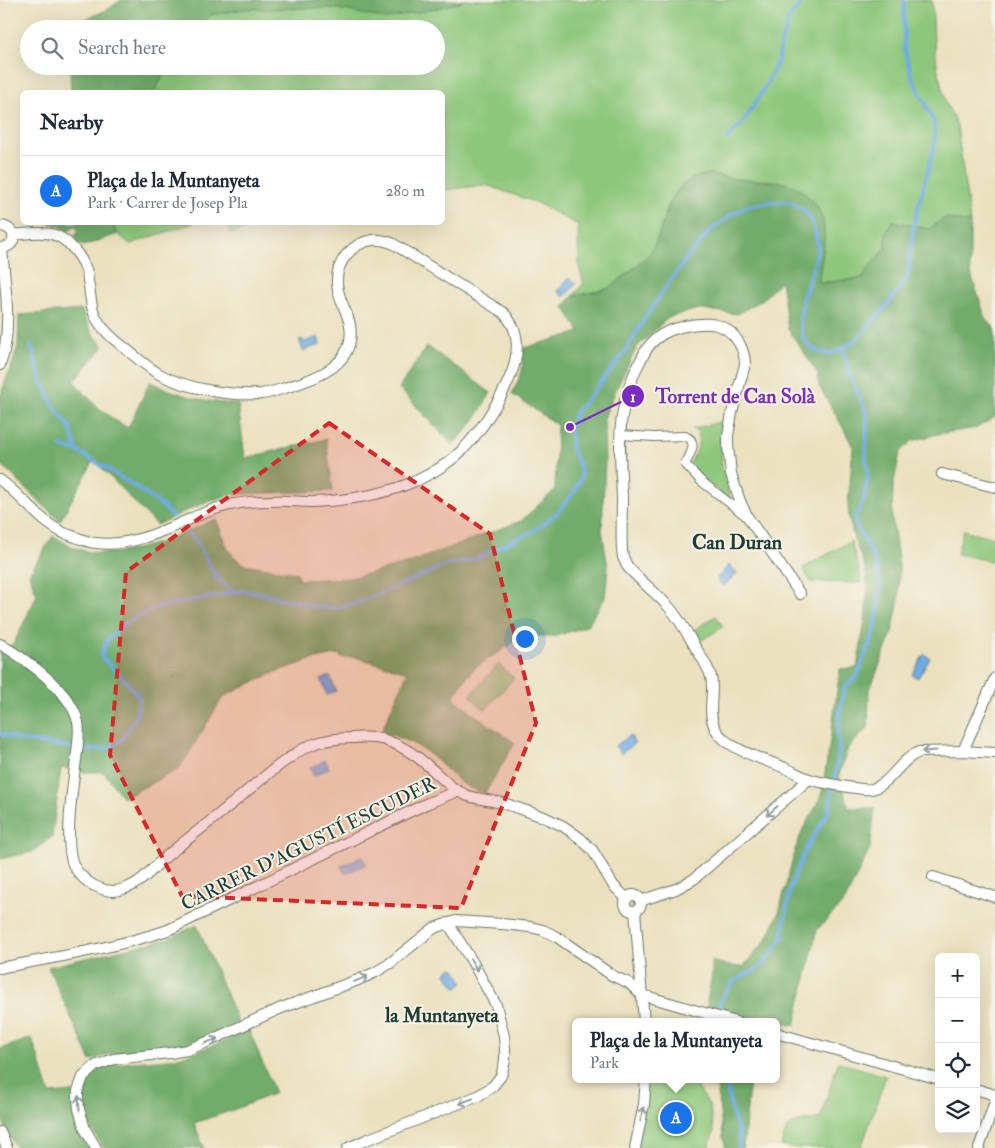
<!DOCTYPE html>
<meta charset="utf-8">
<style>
:root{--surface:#fff;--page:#f2f2f3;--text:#1f2937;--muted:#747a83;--line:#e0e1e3;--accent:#1a73e8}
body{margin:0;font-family:"IM FELL Double Pica",serif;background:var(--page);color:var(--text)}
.controls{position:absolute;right:15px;bottom:15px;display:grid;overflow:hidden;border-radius:8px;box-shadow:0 5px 20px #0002}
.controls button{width:45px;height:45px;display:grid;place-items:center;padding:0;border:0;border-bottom:1px solid var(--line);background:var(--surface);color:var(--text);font:25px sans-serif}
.you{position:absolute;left:524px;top:638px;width:18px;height:18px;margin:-12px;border:4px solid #fff;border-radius:50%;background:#1a73e8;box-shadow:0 0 0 8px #1a73e833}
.badge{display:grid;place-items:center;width:32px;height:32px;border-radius:50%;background:var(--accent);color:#fff;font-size:16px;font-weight:700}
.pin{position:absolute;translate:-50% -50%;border:2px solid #fff;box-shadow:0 1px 5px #0006}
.popup{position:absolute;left:572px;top:1018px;width:208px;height:65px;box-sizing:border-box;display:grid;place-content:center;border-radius:8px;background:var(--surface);filter:drop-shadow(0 1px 4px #0005);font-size:16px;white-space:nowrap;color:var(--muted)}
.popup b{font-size:19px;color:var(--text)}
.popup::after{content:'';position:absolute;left:50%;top:100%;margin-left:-10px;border:10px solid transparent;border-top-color:var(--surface)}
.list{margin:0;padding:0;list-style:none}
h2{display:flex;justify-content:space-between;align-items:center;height:65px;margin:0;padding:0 20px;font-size:21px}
h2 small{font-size:16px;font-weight:400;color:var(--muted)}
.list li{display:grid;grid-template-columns:32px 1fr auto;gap:15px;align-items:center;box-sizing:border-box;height:70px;padding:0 20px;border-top:1px solid var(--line)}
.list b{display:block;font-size:19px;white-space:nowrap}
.list p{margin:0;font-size:16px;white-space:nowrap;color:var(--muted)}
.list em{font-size:16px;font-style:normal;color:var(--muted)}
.icon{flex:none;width:28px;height:28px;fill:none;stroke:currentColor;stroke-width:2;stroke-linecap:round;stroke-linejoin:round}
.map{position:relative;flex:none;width:995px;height:1148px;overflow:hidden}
.search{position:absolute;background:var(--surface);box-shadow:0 5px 20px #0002;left:20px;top:20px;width:425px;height:55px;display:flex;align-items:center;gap:12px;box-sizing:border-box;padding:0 18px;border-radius:28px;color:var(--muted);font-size:19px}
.panel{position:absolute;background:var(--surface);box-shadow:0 5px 20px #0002;left:20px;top:90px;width:425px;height:135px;border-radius:8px}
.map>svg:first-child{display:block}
.green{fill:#8dc77b;stroke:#568258}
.forest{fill:#72ac6b;stroke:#487450}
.water{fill:#6fabe0;stroke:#47748a}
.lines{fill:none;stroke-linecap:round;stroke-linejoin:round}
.stream{stroke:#6fabe0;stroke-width:4}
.pedestrian-casing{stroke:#667665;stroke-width:10}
.minor-casing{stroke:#667665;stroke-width:12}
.pedestrian{stroke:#fff;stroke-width:8}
.minor{stroke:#fff;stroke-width:10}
.oneway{stroke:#8f9e9a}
.marked{fill:#d62828;fill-opacity:0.2;stroke:#d62828;stroke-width:4;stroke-dasharray:10 6;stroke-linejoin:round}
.labels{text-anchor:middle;stroke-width:4;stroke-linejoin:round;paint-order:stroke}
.street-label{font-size:19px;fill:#1f3d34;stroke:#f7f3e8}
.neighbourhood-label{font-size:20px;font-weight:bold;fill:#1f3d34;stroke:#f7f3e8}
.leader{fill:none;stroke:#7b2cbf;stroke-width:2}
.callout-dot{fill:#7b2cbf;stroke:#f7f3e8;stroke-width:2}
.mark-label{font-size:15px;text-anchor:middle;font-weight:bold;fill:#fff}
.callout-label{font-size:20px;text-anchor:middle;font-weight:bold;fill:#7b2cbf;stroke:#f7f3e8;stroke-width:4;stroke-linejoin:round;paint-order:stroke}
</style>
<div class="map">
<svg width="995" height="1148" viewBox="0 0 995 1148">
<rect width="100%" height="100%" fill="#f7f3e8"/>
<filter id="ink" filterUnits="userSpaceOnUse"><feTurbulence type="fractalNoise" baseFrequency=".02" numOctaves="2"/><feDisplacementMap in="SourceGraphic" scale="10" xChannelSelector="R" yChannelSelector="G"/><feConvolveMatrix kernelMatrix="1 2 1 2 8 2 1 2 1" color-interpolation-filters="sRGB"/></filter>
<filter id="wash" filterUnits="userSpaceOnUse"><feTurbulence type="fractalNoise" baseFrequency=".0096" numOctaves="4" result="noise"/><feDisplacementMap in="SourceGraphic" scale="20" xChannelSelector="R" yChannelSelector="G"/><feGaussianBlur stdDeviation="1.12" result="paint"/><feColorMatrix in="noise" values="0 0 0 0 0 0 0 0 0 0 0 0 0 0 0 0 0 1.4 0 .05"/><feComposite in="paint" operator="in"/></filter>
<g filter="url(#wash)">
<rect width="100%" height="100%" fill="#ebe1bf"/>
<g class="green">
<path d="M 462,0 L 932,0 L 934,42 L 938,71 L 946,103 L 957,125 L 970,223 L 945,218 L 929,229 L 893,221 C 885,230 885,236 886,248 L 869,267 L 863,278 L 818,283 L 823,220 L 817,206 L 811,199 L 778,181 L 734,179 L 709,174 L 693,178 L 677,191 L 671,199 L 667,209 L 658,236 L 651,253 L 610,288 L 572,297 L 584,283 C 576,264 579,245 578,225 L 537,203 L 486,185 L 443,190 L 442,92 L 154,92 L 169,66 L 436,66 L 436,29 L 197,29 L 211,15 L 245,9 L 335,8 L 386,19 L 460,3 Z"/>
<path d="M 111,223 L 194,223 L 130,244 L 118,234 Z"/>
<path d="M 226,223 L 260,223 L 231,234 Z"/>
<path d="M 723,421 C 718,448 721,475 731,500 L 704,481 L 688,464 C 697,455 700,444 698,432 L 697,431 L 693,429 Z"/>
<path d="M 963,530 L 995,538 L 995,562 L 957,554 Z"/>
<path d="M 851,541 L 862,583 L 811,582 L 803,568 Z"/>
<path d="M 716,616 L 723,627 L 700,641 L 694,630 Z"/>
<path d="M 498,664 L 514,678 L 485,710 L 470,696 Z"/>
<path d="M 838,1062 L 886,1076 L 861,1148 L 788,1148 L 781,1146 C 787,1125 788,1123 810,1120 C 815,1119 818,1119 821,1116 Z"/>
<path d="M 661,1079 L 688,1079 L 698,1088 L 709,1105 L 714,1131 L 708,1148 L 635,1148 L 646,1084 Z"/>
</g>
<g class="forest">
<path d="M 121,0 L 462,0 L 460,3 L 386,19 L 335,8 L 245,9 L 211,15 L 197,29 L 66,29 L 71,25 L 107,10 Z"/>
<path d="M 70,66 L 169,66 L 154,92 L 71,92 Z"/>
<path d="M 709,174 L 734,179 L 788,183 C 813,194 828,216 824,245 C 823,257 819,270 819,283 L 863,278 L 869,267 L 886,248 C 885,236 885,230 893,221 L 929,229 L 945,218 L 970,223 L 970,271 L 986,320 L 995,328 L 995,417 L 977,428 L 938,434 L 912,441 L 900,453 L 893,486 L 892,517 L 899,565 L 899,599 L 892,633 L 869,692 L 868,728 L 848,748 L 839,775 L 849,808 L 875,808 L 870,848 L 845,901 L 817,930 L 795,1026 L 779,1021 L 776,1022 L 709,1022 L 707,1001 L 712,975 L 712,961 L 729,966 L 743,967 L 767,939 L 779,912 L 795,850 L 803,829 L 821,798 L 832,728 L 840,669 L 857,668 L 865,620 L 868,589 L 865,567 L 854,539 L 849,518 L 848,504 L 853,447 L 841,424 L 819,386 L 817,372 L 788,329 L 781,281 L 762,300 L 738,314 L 698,309 L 669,317 L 637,347 L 619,383 L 604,418 L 605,460 L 602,531 L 608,567 L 605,598 L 587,626 L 556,636 L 524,636 L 474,668 L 453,697 L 471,712 L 515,743 L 485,793 C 460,788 450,771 431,755 C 416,743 399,737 381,732 L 408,672 L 355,657 L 341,658 L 340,654 L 311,660 L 281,670 L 253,682 L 223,697 L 179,769 L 123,798 L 104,772 L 84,772 L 61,768 L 52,837 L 32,852 L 0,859 L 0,653 L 14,643 L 37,595 L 29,574 L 53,536 C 62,541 71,547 81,550 C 126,562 176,536 216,519 L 228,549 L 234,557 L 244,564 L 297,573 L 298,580 L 351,578 L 409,563 L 521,521 L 555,490 L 557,425 L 512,394 L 522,372 L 524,348 L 580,332 L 564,307 C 567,303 570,298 574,296 C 585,292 601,293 611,287 C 617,283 648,257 651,251 C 671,221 662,181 709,174 Z"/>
<path d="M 48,223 L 111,223 L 118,234 L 83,246 L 74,237 L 79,231 L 74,226 L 68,232 L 62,227 Z"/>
<path d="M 82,310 C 86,325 93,335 104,346 L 74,381 C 89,400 106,416 128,428 L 150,382 C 181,396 204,402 238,404 L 245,458 L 326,439 L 333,491 L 235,494 C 206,499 182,514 156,525 L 94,460 L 60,521 L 23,486 L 0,463 L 0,396 L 14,359 L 18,345 L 19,315 Z"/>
<path d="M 427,346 L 491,393 L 472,424 L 453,445 L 399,388 Z"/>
<path d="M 197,925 L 238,1023 C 216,1033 193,1044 168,1048 C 144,1052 113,1049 91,1061 L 48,967 L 167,939 Z"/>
<path d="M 249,1030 L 275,1093 L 233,1110 L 194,1123 L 204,1148 L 104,1148 C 93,1134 84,1117 84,1099 C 84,1089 87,1078 95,1072 C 110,1060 154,1062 174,1058 C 200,1052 225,1041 249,1030 Z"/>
<path d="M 32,1038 L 50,1094 L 73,1092 C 71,1112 77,1131 89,1148 L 16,1148 C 9,1136 1,1121 0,1108 C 0,1090 0,1067 0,1049 Z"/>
<path d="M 716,1079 L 750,1079 L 743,1148 L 726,1148 L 723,1137 Z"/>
</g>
<g class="water">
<path d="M 569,278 L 576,284 L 564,297 L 557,291 Z"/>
<path d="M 318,337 L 320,345 L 303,351 L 299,340 L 302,339 L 304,342 Z"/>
<path d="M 729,565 L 737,573 L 725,585 C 720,585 718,582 717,578 Z"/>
<path d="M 924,654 L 930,658 L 918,678 L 912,675 Z"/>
<path d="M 330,676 L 336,691 L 327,695 L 321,679 Z"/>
<path d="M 630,735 L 635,743 L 621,754 L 615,746 Z"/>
<path d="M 325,760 L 329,768 L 314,776 L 310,768 Z"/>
<path d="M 362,856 L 366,864 L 345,874 L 341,866 Z"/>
<path d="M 451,968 L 455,969 L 463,981 L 462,984 L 458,987 L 456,987 L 446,974 L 447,971 Z"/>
</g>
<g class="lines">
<g class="stream">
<path d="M 727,139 L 744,121 L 765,87 L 778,61 L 781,44 L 790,15 L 800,6 L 801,0"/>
<path d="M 31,345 L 40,377 L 53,405 L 70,427 L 77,451"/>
<path d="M 60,446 L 77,451 L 108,469 L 159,503 L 172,516"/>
<path d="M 187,531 L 197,542 L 216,577 L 234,592"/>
<path d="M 0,734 L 20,740 L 91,750 L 108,748 L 122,740 L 136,716 L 139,698 L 126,681 L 101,656 L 107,640 L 124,625 L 154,608 L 241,591 L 255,592 L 316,607 L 337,608 L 350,605 L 379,594 L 444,566 L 478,558 L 517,538 L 534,531 L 557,513 L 574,492 L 581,478 L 580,467 L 572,450 L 570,427 L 575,413 L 593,392 L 626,351 L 643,321 L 670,281 L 690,254 L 711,230 L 732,214 L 748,206 L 770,202 L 789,202 L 804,210 L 811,220 L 816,234 L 818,248 L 815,262 L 803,298 L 800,320 L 802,334 L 806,343 L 816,351 L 829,354 L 843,349 L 858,338 L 889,303 L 908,277 L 914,222 L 935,144 L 934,122 L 912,77 L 904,47 L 904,0"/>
<path d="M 835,777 L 839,752 L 838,735 L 840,708 L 845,687 L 857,676 L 875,630 L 881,589 L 876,562 L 856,525 L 855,518 L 863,501 L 868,477 L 866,458 L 867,414 L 849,373 L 843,349"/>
<path d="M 717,1013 L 722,997 L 734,981 L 762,966 L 782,939 L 789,893 L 796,872 L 808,845 L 829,811 L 832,790"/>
<path d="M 726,1079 L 730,1104 L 739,1135 L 739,1148"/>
</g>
</g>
</g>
<g filter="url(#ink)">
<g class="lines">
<defs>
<path id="pedestrian" d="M 620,435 L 654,437 L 685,436 C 699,441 690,455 685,464 L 701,481 L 746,516"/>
<g id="minor">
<path d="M 0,226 C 18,227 18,248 0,248"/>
<path d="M 0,365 C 13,330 5,286 2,249"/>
<path d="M 942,474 L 995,487"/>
<path d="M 0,480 C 22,496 39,521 64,533 C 69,535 74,536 78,538 C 84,540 90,543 96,543 C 130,547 161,532 190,519 C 202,514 214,508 226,506 C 240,502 256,501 271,501 C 285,500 299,502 312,502 C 363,500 418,489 457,455 C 474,440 491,414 502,394 C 512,375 522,351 514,329 C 512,323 508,318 504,313 L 392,243 C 386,241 379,239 373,240 C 353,242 336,262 337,282 C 337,298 347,310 350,325 C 356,363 320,377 291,386 C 281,389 271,393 261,394 C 231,396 188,389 161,375 C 148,368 137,358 125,348 C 114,340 103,330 96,318 C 90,307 91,294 88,281 C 88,277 87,271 85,267 C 79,253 66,237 51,234 C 39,231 25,234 13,235"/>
<path d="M 800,594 L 747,516 L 740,501 L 731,474 L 728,445 L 728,436 L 732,413 L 745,364 C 745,356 743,350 739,343 C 726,321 708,322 685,326 C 668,330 654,336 645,352 C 634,371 625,394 622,416 C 618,443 621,470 622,497 C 622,515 621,533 622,550 L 623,557 L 627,566 C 639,580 655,592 668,606 C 680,619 688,635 697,650 C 702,658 709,668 711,677 C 715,693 706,713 716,730 C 728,750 764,759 785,768 C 793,771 800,776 809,779 C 818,782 864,791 872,789 C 891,784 899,760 919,752 L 963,751 L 995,753"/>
<path d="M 0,644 C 27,660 71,691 78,722 C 80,732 78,743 77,752 C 74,778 62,848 75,868 C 80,876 89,884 97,887 C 105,891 115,892 123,889 C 142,884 153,867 168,855 C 188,838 209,823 229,806 C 249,790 267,773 288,759 C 295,754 303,748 311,745 C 324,740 338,738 351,738 C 363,737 374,737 385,740 C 400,745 415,754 427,765 C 438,774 446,784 458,791"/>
<path d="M 963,751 L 995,678"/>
<path d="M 933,877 L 995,897"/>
<circle cx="633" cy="903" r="8"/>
<path d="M 640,901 L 676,889 L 694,879 L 809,779"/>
<path d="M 635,911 L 644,1022"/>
<path d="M 0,968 C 56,957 114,948 168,930 L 407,813 L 428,803 L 458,791 L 468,796 L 476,798 L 503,803 L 512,806 L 544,817 L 563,826 L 580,838 L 593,851 L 613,885 L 627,899"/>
<path d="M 776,1033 L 939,1079"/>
<path d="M 976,1089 L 995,1095"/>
<path d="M 0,1132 L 7,1148"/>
<path d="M 96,1148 L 85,1129 L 79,1109 L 78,1099 L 78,1091 L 83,1077 L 95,1066 L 114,1059 L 170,1053 L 187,1050 L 205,1043 L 279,1009 L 358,980 L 376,972 L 389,964 L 434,928 L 456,921 L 502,924 L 530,927 L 543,930 L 557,937 L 613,976 L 629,983 L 642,995 L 736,1022"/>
<path d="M 348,1148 L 366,1140 L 478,1096 L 493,1086 L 501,1076 L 505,1061 L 505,1049 L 504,1036 L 496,1005 L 473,963 L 448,923"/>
<path d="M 635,1148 L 644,1104 L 646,1079"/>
<path d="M 979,1148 L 995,1101"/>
</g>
</defs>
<use href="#pedestrian" class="pedestrian-casing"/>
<use href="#minor" class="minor-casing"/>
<use href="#pedestrian" class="pedestrian"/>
<use href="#minor" class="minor"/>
</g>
<defs><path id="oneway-shaft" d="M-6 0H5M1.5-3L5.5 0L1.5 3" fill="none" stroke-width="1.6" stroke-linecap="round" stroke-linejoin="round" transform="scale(1.25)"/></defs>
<g class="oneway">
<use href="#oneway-shaft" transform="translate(929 751) rotate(176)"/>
<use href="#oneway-shaft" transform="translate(772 811) rotate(139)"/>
<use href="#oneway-shaft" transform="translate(474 965) rotate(59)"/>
<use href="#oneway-shaft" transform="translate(361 979) rotate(-23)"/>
<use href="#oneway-shaft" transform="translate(211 1041) rotate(-23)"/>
<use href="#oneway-shaft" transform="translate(466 1101) rotate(159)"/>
<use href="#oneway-shaft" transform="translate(79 1103) rotate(-94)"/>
<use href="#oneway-shaft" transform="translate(642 1114) rotate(-77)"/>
</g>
</g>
<path class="marked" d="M 329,423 L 490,534 L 536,723 L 461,908 L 182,896 L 110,755 L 126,572 Z"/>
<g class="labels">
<g class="street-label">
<text transform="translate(308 843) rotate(-26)" y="7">CARRER D'AGUSTÍ ESCUDER</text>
</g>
<g class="neighbourhood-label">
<text x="737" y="549">Can Duran</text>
<text x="442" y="1022">la Muntanyeta</text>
</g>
</g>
<path class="leader" d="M570 427L633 396"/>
<g class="callout-dot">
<circle cx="570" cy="427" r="5"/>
<circle cx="633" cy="396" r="12"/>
</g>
<g class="mark-label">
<text x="633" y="402">1</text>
</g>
<g class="callout-label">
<text x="735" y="403">Torrent de Can Solà</text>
</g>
</svg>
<div class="controls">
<button>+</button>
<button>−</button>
<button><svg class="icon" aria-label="locate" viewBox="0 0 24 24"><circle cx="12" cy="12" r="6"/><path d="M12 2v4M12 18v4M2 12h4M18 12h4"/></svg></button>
<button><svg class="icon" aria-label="layers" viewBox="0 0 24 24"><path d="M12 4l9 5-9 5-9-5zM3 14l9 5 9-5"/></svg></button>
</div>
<div class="you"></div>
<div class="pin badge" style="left:676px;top:1118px">A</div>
<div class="popup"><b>Plaça de la Muntanyeta</b>Park</div>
<div class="search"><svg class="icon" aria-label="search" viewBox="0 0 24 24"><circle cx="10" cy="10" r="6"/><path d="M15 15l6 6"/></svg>Search here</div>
<section class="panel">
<h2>Nearby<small></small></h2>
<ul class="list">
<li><span class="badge">A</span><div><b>Plaça de la Muntanyeta</b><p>Park · Carrer de Josep Pla</p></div><em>280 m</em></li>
</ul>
</section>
</div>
